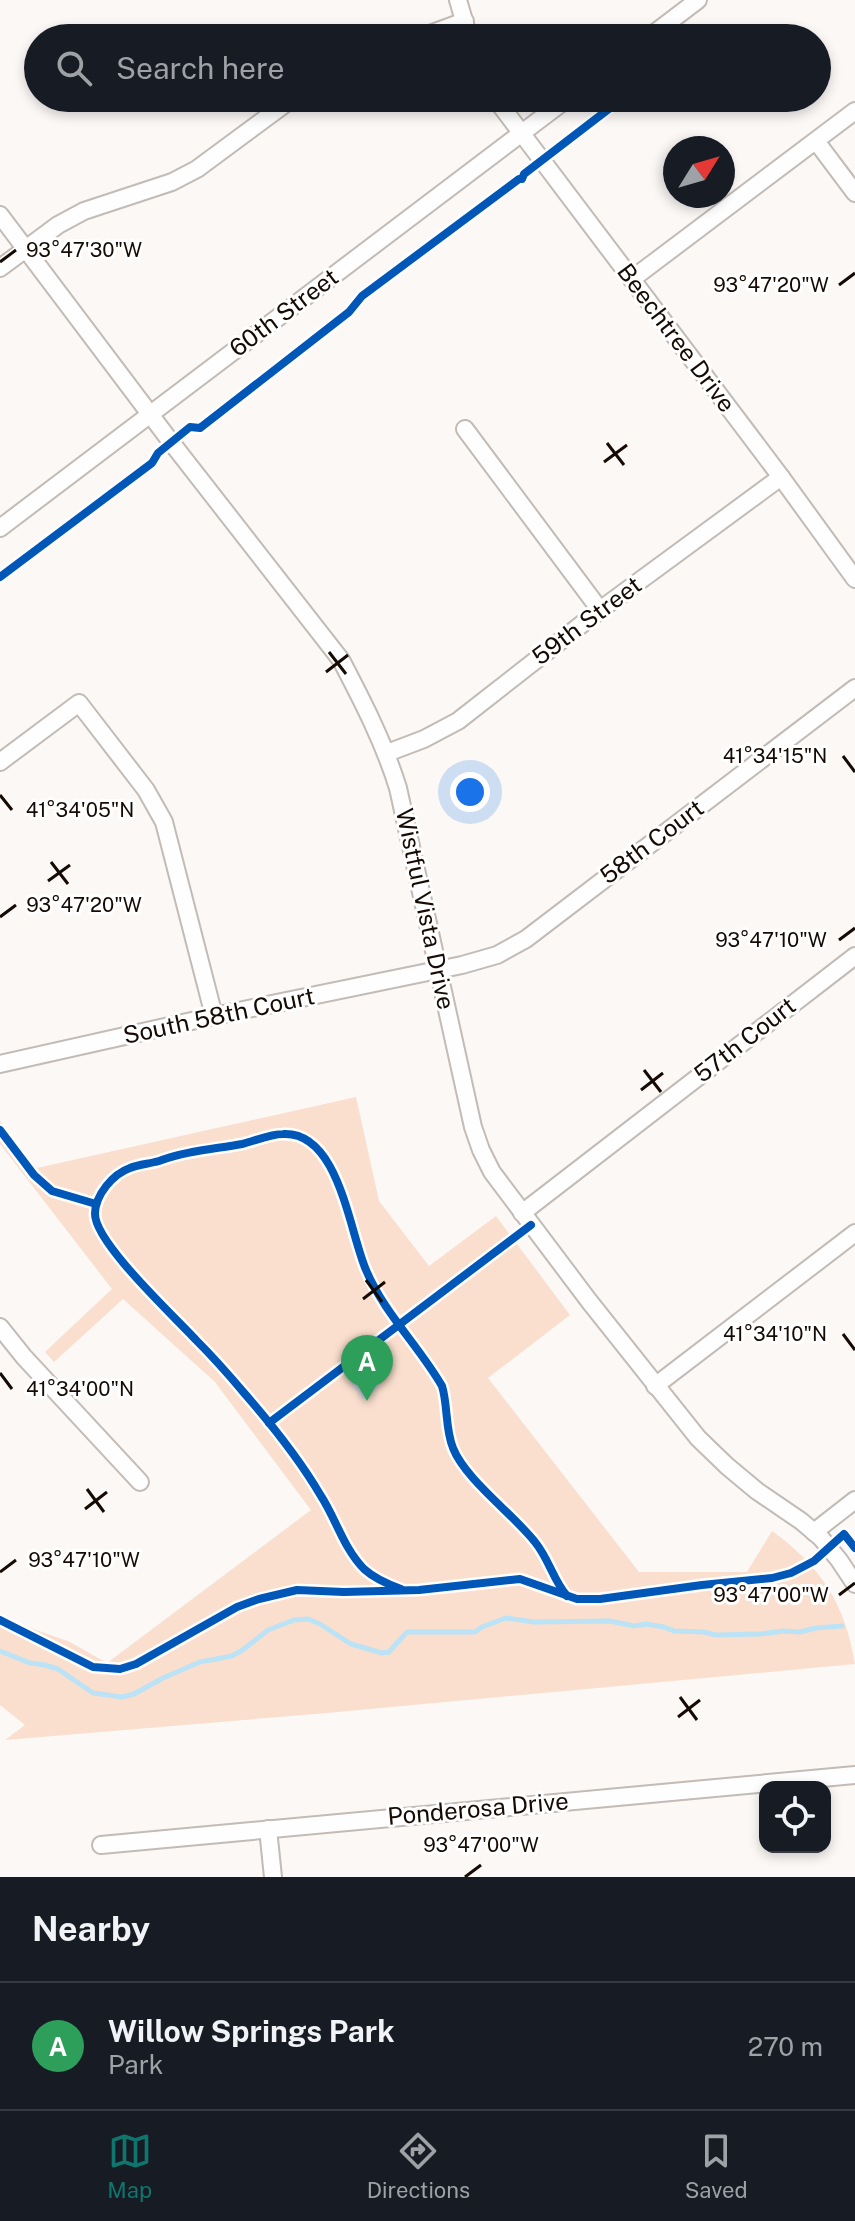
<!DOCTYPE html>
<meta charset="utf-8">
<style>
:root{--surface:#171b24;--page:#20242c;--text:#f1f3f6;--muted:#9ea1a6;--line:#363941;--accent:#0f766e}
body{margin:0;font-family:"Public Sans",sans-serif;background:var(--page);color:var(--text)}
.controls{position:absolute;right:24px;bottom:24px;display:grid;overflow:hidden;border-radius:16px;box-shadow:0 4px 12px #0003}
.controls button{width:72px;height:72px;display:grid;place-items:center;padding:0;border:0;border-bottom:2px solid var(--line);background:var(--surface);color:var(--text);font:40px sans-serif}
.compass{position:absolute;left:663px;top:136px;width:72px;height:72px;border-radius:50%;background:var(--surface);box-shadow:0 4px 12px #0003;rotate:53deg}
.you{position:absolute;left:470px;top:792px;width:28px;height:28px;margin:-20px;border:6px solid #fff;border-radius:50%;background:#1a73e8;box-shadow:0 0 0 12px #1a73e833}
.badge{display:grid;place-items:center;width:52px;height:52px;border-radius:50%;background:var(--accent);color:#fff;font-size:26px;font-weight:700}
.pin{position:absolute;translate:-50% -66px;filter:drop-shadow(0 2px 4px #0008)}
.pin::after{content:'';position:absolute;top:42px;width:28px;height:24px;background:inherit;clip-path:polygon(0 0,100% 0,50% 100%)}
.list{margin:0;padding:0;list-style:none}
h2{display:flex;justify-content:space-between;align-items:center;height:104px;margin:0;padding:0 32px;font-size:34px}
h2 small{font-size:26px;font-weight:400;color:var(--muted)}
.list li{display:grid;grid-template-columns:52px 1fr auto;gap:24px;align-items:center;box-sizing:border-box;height:128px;padding:0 32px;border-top:2px solid var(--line)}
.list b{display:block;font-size:30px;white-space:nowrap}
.list p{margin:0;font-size:26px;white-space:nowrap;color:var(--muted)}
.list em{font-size:26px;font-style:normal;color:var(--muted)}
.icon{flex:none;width:44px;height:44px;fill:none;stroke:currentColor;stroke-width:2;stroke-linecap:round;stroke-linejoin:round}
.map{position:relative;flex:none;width:855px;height:1877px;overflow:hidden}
.search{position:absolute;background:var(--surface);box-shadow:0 4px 12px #0003;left:24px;right:24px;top:24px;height:88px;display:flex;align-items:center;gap:20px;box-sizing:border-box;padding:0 28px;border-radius:44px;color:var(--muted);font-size:30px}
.sheet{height:232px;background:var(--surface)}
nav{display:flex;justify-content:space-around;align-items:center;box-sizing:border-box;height:112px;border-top:2px solid var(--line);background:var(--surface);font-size:22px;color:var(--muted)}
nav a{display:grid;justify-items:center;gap:4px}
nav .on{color:var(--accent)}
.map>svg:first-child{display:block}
.green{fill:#fadfce}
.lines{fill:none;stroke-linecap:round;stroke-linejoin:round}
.stream{stroke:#bbe3f5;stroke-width:5}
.building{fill:#e3e2eb}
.minor-casing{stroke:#c2bbb6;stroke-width:20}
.minor{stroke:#fefefe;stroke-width:16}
.cycleway-casing{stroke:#fff;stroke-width:13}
.cycleway{stroke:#0057b8;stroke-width:8}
.ticks{fill:none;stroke:#150a04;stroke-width:3}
.labels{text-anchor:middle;stroke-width:6;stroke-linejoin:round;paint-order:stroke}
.street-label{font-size:24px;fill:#150a04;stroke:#fff}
.ticks-label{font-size:20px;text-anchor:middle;fill:#150a04;stroke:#fff;stroke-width:6;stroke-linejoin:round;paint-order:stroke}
</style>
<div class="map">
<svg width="855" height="1877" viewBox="0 0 855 1877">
<rect width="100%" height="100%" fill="#fbf8f6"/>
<path class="green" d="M 356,1097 L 379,1201 L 429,1266 L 496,1216 L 570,1315 L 488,1378 L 639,1572 L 747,1572 L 772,1531 C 821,1566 845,1604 855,1664 L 327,1713 L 5,1740 L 25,1725 L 0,1705 L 0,1617 L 70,1642 L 107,1663 L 311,1510 L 215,1382 L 123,1299 L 54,1362 L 45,1352 L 112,1289 L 0,1144 L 0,1121 L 37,1168 Z"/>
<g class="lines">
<path class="stream" d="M 0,1651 L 30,1663 L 45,1665 L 58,1669 L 93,1693 L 122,1697 L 134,1694 L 163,1678 L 200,1662 L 232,1656 L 244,1649 L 268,1630 L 294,1620 L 308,1619 L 320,1624 L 351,1644 L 382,1653 L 389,1652 L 407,1632 L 475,1632 L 482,1627 L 506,1618 L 534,1622 L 610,1621 L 634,1626 L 646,1624 L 664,1627 L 674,1631 L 704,1632 L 716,1635 L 761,1634 L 784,1631 L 800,1632 L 816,1628 L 842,1626"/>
</g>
<path class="building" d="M 367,1370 L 380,1387 L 363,1400 L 350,1383 Z"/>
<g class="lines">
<defs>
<g id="minor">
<path d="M 458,0 L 469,38"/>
<path d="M 419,38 L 465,21"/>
<path d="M 648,38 L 698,0"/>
<path d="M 495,98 L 781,477 L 855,579"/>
<path d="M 816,141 L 855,193"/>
<path d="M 0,215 L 171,442 L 341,660 C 363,702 384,743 398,788 L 473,1127 L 481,1150 L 492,1172 L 589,1301 L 698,1438 L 727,1466 L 757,1491 L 801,1521 L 821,1538 L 839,1560 L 855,1584"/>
<path d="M 0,268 L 58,225 L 84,211 L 172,182 L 197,169 L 293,98"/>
<path d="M 632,279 L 855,111"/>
<path d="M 465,429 L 600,610"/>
<path d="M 0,528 L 568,98"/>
<path d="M 387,753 L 424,739 L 458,721 L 600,610 L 781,477"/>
<path d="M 0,762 L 79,703 L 146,790 L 164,822 L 214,1016"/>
<path d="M 0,1064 L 214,1016 L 462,965 L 497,955 L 526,939 L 855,688"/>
<path d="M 522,1213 L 855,956"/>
<path d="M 0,1327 L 24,1357 L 140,1482"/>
<path d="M 655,1386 L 855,1233"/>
<path d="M 814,1532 L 855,1500"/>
<path d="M 268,1829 L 273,1877"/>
<path d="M 101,1845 L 855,1775"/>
</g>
</defs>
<use href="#minor" class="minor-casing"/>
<use href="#minor" class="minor"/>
<defs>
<g id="cycleway">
<path d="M 0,577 L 152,463 L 158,453 L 190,427 L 200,428 L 349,312 L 362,296 L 519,179 L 522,179 L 524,174 L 623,98"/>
<path d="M 0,1130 L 34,1175 L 52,1191 L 96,1204"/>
<path d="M 269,1423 L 531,1225"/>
<path d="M 401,1589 C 387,1584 375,1579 364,1569 C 344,1549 336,1519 321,1496 C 300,1460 272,1425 245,1394 C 229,1375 213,1357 196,1340 C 175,1317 95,1243 95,1214 C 95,1195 113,1174 130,1168 C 139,1164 149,1164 159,1161 C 185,1151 215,1149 242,1144 C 255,1141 270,1134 283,1134 C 339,1131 349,1231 366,1270 C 384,1313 419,1346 442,1386 C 448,1405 445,1429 453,1448 C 465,1479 513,1514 535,1542 C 549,1559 553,1580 567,1596"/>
<path d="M 0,1620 L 93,1667 L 120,1669 L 136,1664 L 237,1607 L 259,1599 L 297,1590 L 344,1592 L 419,1590 L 520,1579 L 577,1599 L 600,1599 L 702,1585 L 772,1578 L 791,1573 L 814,1561 L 844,1534 L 855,1548"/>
</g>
</defs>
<use href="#cycleway" class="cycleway-casing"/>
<use href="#cycleway" class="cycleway"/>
</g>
<path class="ticks" d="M 0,262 L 16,250M 839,285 L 855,273M 607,443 L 624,465M 604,462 L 627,445M 329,652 L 346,674M 326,672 L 348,655M 843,756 L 855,772M 0,795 L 12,810M 51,862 L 68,884M 48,881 L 70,865M 0,917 L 16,905M 839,940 L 855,928M 644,1070 L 661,1092M 641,1090 L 663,1073M 366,1280 L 382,1302M 363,1299 L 385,1282M 843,1334 L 855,1350M 0,1373 L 12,1389M 87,1489 L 104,1512M 85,1509 L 107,1492M 0,1572 L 16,1560M 839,1595 L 855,1583M 680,1697 L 697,1720M 678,1717 L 700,1700M 465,1877 L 481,1865"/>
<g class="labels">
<g class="street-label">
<text transform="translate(284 313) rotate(-37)" y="8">60th Street</text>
<text transform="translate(676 338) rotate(53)" y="8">Beechtree Drive</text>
<text transform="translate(587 621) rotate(-37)" y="8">59th Street</text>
<text transform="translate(652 842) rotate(-37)" y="8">58th Court</text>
<text transform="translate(425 909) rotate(78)" y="8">Wistful Vista Drive</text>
<text transform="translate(219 1016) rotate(-12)" y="8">South 58th Court</text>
<text transform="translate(745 1040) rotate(-38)" y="8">57th Court</text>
<text transform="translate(478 1809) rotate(-5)" y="8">Ponderosa Drive</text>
</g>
</g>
<g class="ticks-label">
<text x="84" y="257">93°47'30"W</text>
<text x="771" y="292">93°47'20"W</text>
<text x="775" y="763">41°34'15"N</text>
<text x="80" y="817">41°34'05"N</text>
<text x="84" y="912">93°47'20"W</text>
<text x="771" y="947">93°47'10"W</text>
<text x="775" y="1341">41°34'10"N</text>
<text x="80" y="1396">41°34'00"N</text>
<text x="84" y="1567">93°47'10"W</text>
<text x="771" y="1602">93°47'00"W</text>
<text x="481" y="1852">93°47'00"W</text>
</g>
</svg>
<div class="controls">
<button><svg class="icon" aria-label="locate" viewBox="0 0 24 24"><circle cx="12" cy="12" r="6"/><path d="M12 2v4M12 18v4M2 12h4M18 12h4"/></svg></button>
</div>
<svg class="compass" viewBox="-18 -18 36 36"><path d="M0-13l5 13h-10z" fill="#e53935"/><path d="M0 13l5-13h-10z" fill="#9ea1a6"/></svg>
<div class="you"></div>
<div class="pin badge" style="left:367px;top:1401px;background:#2e9e5b">A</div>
<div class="search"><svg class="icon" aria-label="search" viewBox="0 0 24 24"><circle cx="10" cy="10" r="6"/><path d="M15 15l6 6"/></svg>Search here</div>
</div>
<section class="sheet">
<h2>Nearby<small></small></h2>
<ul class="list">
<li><span class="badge" style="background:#2e9e5b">A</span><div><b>Willow Springs Park</b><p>Park</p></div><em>270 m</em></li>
</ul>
</section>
<nav>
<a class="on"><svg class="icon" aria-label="map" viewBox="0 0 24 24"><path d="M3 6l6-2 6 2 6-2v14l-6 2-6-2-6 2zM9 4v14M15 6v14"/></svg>Map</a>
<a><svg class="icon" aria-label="directions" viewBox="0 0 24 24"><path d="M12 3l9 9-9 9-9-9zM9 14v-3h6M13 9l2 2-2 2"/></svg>Directions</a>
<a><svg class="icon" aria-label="saved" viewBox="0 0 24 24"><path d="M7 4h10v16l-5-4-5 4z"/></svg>Saved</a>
</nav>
